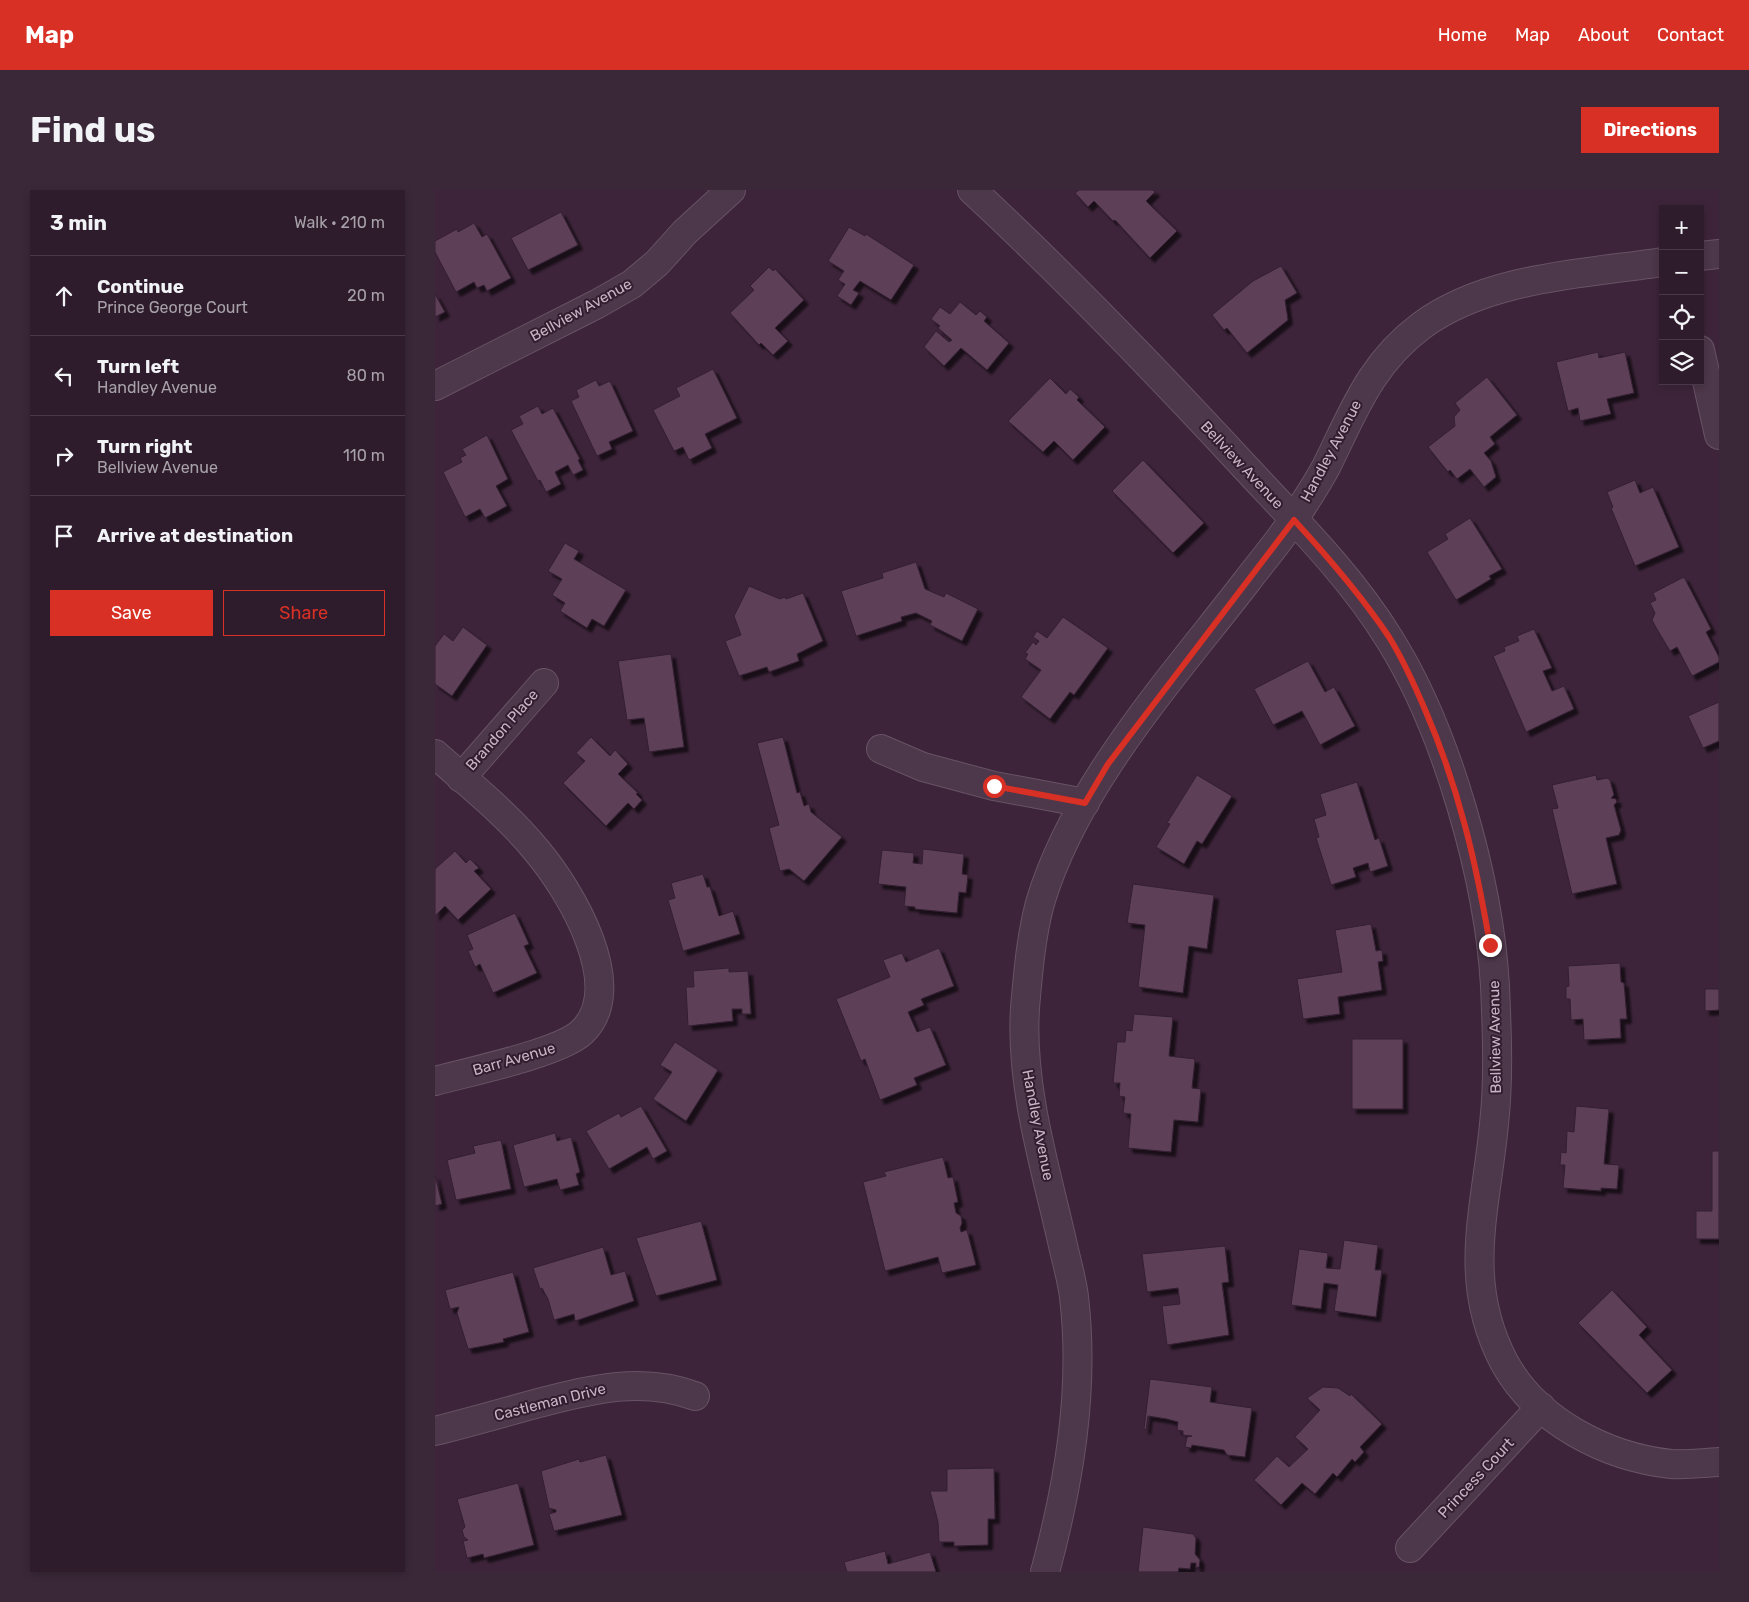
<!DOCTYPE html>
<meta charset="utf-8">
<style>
:root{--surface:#2e1b2c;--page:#3a2838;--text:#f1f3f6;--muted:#a7a1a9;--line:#493948;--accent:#d93025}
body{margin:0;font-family:Rubik,sans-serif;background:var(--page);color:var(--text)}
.controls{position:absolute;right:15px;top:15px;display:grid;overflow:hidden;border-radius:0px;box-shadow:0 2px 8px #0003}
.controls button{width:45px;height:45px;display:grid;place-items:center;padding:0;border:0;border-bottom:1px solid var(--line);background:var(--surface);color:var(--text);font:25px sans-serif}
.stop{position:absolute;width:15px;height:15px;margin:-11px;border:4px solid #d93025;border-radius:50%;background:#fff}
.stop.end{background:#d93025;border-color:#fff;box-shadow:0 1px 5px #0008}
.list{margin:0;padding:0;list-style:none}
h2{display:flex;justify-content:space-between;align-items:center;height:65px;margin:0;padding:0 20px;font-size:21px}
h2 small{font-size:16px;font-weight:400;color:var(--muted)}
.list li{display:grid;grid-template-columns:32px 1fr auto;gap:15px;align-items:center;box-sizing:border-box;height:80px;padding:0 20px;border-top:1px solid var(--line)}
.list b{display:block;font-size:19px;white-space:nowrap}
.list p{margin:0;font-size:16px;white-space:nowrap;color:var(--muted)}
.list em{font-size:16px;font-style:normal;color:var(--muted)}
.actions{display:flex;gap:10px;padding:15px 20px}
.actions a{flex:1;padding:11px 0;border:1px solid var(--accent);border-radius:0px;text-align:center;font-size:18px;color:var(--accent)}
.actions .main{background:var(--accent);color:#fff}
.icon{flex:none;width:28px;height:28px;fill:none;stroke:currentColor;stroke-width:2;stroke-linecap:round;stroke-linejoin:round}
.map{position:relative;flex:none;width:1284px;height:1382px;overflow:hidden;border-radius:0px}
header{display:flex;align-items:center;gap:30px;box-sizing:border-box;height:70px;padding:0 25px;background:var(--accent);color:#fff}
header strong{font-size:24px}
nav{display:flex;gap:28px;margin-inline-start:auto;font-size:18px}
.intro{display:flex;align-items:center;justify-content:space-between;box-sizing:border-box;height:120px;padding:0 30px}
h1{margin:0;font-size:35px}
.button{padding:12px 22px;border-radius:0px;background:var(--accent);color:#fff;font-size:18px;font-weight:700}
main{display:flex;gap:30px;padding:0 30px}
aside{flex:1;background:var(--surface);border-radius:0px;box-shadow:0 2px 8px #0003}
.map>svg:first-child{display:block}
.building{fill:#5d4059;stroke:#341f31;filter:url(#shadow)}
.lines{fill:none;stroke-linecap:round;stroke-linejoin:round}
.street-casing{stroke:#685365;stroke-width:30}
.street{stroke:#4d374a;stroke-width:28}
.route{stroke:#d93025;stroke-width:6}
.labels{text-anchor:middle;stroke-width:4;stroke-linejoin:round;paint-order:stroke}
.street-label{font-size:15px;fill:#c8b3c5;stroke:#321d2f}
</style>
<header>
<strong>Map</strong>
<nav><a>Home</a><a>Map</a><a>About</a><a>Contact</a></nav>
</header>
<div class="intro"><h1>Find us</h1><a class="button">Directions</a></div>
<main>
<aside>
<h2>3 min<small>Walk · 210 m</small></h2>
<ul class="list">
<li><svg class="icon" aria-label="ahead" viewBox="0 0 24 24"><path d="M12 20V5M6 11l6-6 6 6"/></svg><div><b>Continue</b><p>Prince George Court</p></div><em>20 m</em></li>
<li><svg class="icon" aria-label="left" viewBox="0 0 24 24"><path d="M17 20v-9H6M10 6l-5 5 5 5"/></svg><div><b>Turn left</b><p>Handley Avenue</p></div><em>80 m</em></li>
<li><svg class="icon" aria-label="right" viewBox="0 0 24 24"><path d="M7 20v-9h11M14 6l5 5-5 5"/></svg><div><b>Turn right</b><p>Bellview Avenue</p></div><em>110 m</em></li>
<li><svg class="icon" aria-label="arrive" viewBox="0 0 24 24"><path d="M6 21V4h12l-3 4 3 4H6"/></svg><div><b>Arrive at destination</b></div></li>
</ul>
<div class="actions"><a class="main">Save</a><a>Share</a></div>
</aside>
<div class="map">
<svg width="1284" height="1382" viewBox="0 0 1284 1382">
<defs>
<filter id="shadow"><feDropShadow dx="4.5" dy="4.5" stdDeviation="1" flood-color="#0009"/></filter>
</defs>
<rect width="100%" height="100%" fill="#3d243a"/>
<g class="building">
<path d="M 644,0 L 718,0 L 720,2 L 711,11 L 742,41 L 715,68 L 680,30 L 678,31 L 659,11 L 653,17 L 640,3 Z"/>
<path d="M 126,22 L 143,55 L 93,80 L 76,48 Z"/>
<path d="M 39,33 L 47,47 L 52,44 L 76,88 L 52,101 L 49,95 L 42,98 L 39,92 L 21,102 L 0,62 L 0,51 L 22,39 L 23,42 Z"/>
<path d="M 414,37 L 430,46 L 431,44 L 479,75 L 456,110 L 425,91 L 418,100 L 424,103 L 416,115 L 402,106 L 410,94 L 403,90 L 409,81 L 393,71 Z"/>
<path d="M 846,76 L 862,103 L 850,110 L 853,130 L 812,163 L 792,138 L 789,140 L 777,125 L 818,91 Z"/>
<path d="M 334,77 L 338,81 L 340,79 L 369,110 L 340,138 L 353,151 L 338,165 L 326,153 L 324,155 L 295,123 L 319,100 L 315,96 Z"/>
<path d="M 0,104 L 10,122 L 0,127 Z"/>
<path d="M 525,112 L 541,125 L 545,121 L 552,127 L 549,131 L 574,153 L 552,180 L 526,158 L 509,176 L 489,157 L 501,141 L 514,152 L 517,150 L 503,138 L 505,136 L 496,129 L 505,117 L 515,124 Z"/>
<path d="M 1163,162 L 1164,168 L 1190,162 L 1199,203 L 1172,209 L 1176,224 L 1145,231 L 1143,218 L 1133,221 L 1121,172 Z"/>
<path d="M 278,179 L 302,228 L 270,244 L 277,258 L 254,270 L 248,257 L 239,261 L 218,220 L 245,206 L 241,198 Z"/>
<path d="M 1052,187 L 1082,225 L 1055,247 L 1060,254 L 1049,263 L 1056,271 L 1061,287 L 1049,297 L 1035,279 L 1022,289 L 1015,280 L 1013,282 L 993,257 L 1020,236 L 1019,227 L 1025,220 L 1020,213 Z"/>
<path d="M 615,188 L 631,204 L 635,199 L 644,207 L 642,210 L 670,237 L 638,270 L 619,251 L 608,262 L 573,231 Z"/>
<path d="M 161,190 L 164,196 L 175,191 L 198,241 L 174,252 L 177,259 L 162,266 L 136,211 L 144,207 L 141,200 Z"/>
<path d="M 103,216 L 107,224 L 118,218 L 145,269 L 143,270 L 148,280 L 138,285 L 133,275 L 120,282 L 126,294 L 111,302 L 105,290 L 103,291 L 76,240 L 88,234 L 84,226 Z"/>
<path d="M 52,245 L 73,289 L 61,296 L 72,316 L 50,328 L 45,319 L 30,327 L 8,282 L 27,272 L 25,268 L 31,265 L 27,259 Z"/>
<path d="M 708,270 L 769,333 L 738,363 L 677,301 Z"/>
<path d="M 1200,290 L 1205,303 L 1218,297 L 1244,357 L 1200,376 L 1176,318 L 1178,317 L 1172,302 Z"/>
<path d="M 1035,328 L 1067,379 L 1054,386 L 1056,389 L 1021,410 L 992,362 L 1013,349 L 1010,344 Z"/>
<path d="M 130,353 L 144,361 L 139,369 L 191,400 L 169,436 L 157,429 L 152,438 L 125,421 L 130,413 L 117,405 L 127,389 L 113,381 Z"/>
<path d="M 481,372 L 490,399 L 509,407 L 511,403 L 543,419 L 527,451 L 495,435 L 497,431 L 481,423 L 466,427 L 467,431 L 421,446 L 406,401 L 448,388 L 447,383 Z"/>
<path d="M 1249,387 L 1276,439 L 1271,442 L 1284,467 L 1284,472 L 1257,486 L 1242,457 L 1235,461 L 1223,441 L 1217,430 L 1220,423 L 1215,413 L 1221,410 L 1218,403 Z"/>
<path d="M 314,396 L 345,409 L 350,407 L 351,409 L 368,403 L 388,451 L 362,464 L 364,471 L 334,482 L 332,477 L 304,486 L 290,451 L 306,445 L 299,426 Z"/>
<path d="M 628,427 L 673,458 L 639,505 L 635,502 L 615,529 L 586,507 L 606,480 L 590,469 L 593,464 L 590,463 L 598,452 L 601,455 L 604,451 L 598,447 L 602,441 L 612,448 Z"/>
<path d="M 28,437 L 52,455 L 17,506 L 0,494 L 0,456 L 9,444 L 18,451 Z"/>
<path d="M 1099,439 L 1117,478 L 1108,481 L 1117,501 L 1129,496 L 1139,519 L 1091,542 L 1058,466 L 1070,461 L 1069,457 L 1084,451 L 1082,446 Z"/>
<path d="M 236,464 L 249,557 L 214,562 L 209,528 L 192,530 L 183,471 Z"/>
<path d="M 873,471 L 890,502 L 899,497 L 920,536 L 885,555 L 867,521 L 838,535 L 819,499 Z"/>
<path d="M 1284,512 L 1284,551 L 1268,558 L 1253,526 Z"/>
<path d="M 156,547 L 175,566 L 180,560 L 193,574 L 183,584 L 203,603 L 201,604 L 207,610 L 199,619 L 193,613 L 171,636 L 128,593 L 150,571 L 141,563 Z"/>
<path d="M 348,547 L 362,603 L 365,602 L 369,616 L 374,614 L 376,622 L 407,647 L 369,691 L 354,679 L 345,681 L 334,638 L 344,635 L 322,553 Z"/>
<path d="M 762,585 L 797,606 L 767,654 L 762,651 L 749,674 L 721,657 L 735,634 L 732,633 Z"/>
<path d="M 1161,585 L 1162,590 L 1172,588 L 1175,590 L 1179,605 L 1176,608 L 1181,609 L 1182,612 L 1179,615 L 1186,640 L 1184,645 L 1171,648 L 1182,694 L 1137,704 L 1117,619 L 1123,618 L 1117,595 Z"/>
<path d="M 922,592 L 940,650 L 944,648 L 953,676 L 935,682 L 933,673 L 918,678 L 921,687 L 896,695 L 881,648 L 884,647 L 879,629 L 891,625 L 885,604 Z"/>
<path d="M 488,659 L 529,664 L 527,684 L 533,685 L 531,703 L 524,702 L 522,723 L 480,719 L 480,717 L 469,716 L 471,697 L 443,694 L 447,660 L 479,663 L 478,673 L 487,674 Z"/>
<path d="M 20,661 L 31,673 L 35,669 L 44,678 L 39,681 L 56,699 L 23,730 L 10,716 L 0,726 L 0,679 Z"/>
<path d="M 268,684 L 272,697 L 275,697 L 284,726 L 298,721 L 305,744 L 248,761 L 233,710 L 240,708 L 236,693 Z"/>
<path d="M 698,694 L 779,705 L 772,759 L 754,756 L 748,803 L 703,797 L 710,735 L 692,733 Z"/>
<path d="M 80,723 L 94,754 L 89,756 L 102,783 L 58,803 L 45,774 L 40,777 L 33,761 L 38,759 L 32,745 Z"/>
<path d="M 936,734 L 941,761 L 947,760 L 948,771 L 943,772 L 947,800 L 903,807 L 905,824 L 868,829 L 862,789 L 907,782 L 900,740 Z"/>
<path d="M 504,758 L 519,796 L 486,809 L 489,815 L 473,822 L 482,842 L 495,837 L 511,875 L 479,888 L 482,895 L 445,910 L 430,869 L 426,871 L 401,809 L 455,787 L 448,770 L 467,763 L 471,772 Z"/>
<path d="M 1185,773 L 1186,792 L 1189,793 L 1192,829 L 1185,829 L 1186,848 L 1149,850 L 1148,829 L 1136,830 L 1135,809 L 1131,809 L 1131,797 L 1134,796 L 1133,776 Z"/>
<path d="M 294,778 L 294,782 L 313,781 L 316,824 L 307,824 L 307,819 L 297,819 L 298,831 L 253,836 L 251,797 L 259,797 L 258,781 Z"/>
<path d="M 1270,799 L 1284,799 L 1284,820 L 1270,821 Z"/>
<path d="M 699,824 L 738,827 L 734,866 L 760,869 L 757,898 L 766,899 L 763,932 L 739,930 L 736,962 L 693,958 L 696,924 L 688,923 L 690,907 L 684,906 L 685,893 L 678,893 L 682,852 L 690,852 L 691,840 L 697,841 Z"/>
<rect x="917" y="849" width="51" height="70"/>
<path d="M 240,852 L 283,880 L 251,931 L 218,909 L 237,882 L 225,875 Z"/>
<path d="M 206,916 L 232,961 L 218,969 L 212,957 L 174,979 L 151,941 L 184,923 L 186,927 Z"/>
<path d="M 1141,916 L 1174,919 L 1169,974 L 1184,975 L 1182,999 L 1166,998 L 1166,1001 L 1128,998 L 1130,975 L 1125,975 L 1126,962 L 1131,963 L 1132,941 L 1139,942 Z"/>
<path d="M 120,943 L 122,951 L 136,947 L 145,982 L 141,984 L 144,995 L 125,1000 L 122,989 L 89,997 L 78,955 Z"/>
<path d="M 66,950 L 76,999 L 21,1010 L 12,970 L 40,963 L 38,956 Z"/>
<path d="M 1277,961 L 1284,961 L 1284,1049 L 1261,1049 L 1261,1021 L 1277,1021 Z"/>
<path d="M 508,967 L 513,988 L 518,987 L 523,1012 L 519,1013 L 521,1023 L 526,1026 L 527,1033 L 525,1038 L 526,1042 L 532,1040 L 541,1075 L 507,1083 L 503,1067 L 450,1081 L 428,992 L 451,986 L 449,982 Z"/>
<path d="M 0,985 L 7,1014 L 0,1016 Z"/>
<path d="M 266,1031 L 282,1090 L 221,1106 L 201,1048 Z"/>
<path d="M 909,1050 L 943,1055 L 940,1080 L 947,1080 L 941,1127 L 899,1121 L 903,1095 L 889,1093 L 886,1119 L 856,1115 L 864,1059 L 893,1063 L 891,1078 L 905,1079 Z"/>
<path d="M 790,1056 L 794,1092 L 787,1093 L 794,1145 L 732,1155 L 727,1116 L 745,1114 L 743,1098 L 712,1102 L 707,1064 Z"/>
<path d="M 168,1057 L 176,1085 L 190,1081 L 199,1111 L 140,1131 L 139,1124 L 119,1130 L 113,1109 L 107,1098 L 105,1099 L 98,1078 Z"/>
<path d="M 78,1082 L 94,1142 L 68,1149 L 69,1152 L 33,1159 L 22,1123 L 24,1117 L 15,1119 L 10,1100 Z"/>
<path d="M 1177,1100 L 1212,1137 L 1204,1145 L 1237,1180 L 1212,1203 L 1143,1133 Z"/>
<path d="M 715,1189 L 777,1197 L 775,1212 L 817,1218 L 810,1267 L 792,1265 L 789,1260 L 757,1255 L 756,1258 L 750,1257 L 752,1247 L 757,1246 L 748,1245 L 748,1241 L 742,1240 L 743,1232 L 732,1229 L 713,1226 L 711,1240 L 709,1239 Z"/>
<path d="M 888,1197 L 903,1198 L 915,1206 L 916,1204 L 947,1234 L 925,1257 L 929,1262 L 920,1272 L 917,1269 L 902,1287 L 898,1283 L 880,1304 L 867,1293 L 846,1315 L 819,1290 L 842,1266 L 854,1277 L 873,1259 L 860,1247 L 885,1220 L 872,1208 Z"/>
<path d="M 171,1265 L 187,1325 L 119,1341 L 114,1324 L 121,1322 L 121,1320 L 114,1318 L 106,1281 L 144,1269 L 145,1272 Z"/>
<path d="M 559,1278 L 560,1329 L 553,1329 L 553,1355 L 519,1356 L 519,1352 L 504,1352 L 503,1332 L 495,1301 L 512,1301 L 512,1279 Z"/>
<path d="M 83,1293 L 99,1355 L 49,1368 L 48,1364 L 32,1368 L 28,1351 L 33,1350 L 29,1347 L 27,1340 L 30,1337 L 22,1309 Z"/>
<path d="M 708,1337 L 758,1344 L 761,1348 L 760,1364 L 765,1370 L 764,1377 L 761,1378 L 761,1373 L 756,1373 L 755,1379 L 744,1378 L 743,1382 L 703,1382 Z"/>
<path d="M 450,1361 L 453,1374 L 495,1362 L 501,1382 L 412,1382 L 409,1372 Z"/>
</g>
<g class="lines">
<defs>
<g id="street">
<path d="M 537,0 C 632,88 722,182 810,277 C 861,332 916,386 955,450 C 1012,541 1054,690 1060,796 C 1062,842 1064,889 1059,934 C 1051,1020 1026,1090 1069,1172 C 1101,1231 1171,1267 1236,1274 C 1251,1275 1268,1273 1284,1272"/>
<path d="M 1265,66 L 1284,64"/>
<path d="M 1265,160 L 1284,245"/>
<path d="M 0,196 L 162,114 L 197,94 L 222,73 L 250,42 L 296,0"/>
<path d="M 446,559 L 488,577 L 559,596 L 650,613"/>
<path d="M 0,564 C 35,595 73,625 102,661 C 134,699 194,797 147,842 C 125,863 33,882 0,891"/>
<path d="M 26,588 L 109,493"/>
<path d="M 0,1241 C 32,1233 64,1224 96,1215 C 151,1201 204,1185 260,1206"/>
<path d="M 975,1358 L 1106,1217"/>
<path d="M 610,1382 C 634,1293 650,1200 639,1107 C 637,1089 631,1070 627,1051 C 610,976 585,896 590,818 C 593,783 596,747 605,713 C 640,595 738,487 812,391 C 828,370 846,349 861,326 C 871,310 882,294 891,277 C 918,223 935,174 986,136 C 1052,87 1148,84 1228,72"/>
</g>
</defs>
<use href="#street" class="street-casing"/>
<use href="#street" class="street"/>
</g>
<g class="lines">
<path class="route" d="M 559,596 L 650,613 L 673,574 L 859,330 C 893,367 926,405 954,447 C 969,471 980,496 991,522 C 1024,599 1041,672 1055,755"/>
</g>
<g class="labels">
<g class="street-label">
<text transform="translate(146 120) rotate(-29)" y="5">Bellview Avenue</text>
<text transform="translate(896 261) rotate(-62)" y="5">Handley Avenue</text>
<text transform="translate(807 275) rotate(47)" y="5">Bellview Avenue</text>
<text transform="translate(67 540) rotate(-49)" y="5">Brandon Place</text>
<text transform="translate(1060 847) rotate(-91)" y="5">Bellview Avenue</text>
<text transform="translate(79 869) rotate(-16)" y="5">Barr Avenue</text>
<text transform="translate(603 935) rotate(79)" y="5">Handley Avenue</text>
<text transform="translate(115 1212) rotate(-14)" y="5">Castleman Drive</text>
<text transform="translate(1041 1288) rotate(-47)" y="5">Princess Court</text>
</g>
</g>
</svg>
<div class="controls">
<button>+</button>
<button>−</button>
<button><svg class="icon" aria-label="locate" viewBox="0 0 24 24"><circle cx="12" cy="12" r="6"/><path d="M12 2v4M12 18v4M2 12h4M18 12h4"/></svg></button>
<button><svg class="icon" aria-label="layers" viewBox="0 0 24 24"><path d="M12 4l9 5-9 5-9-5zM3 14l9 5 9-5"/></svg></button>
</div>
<div class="stop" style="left:559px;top:596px"></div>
<div class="stop end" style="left:1055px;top:755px"></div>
</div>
</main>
